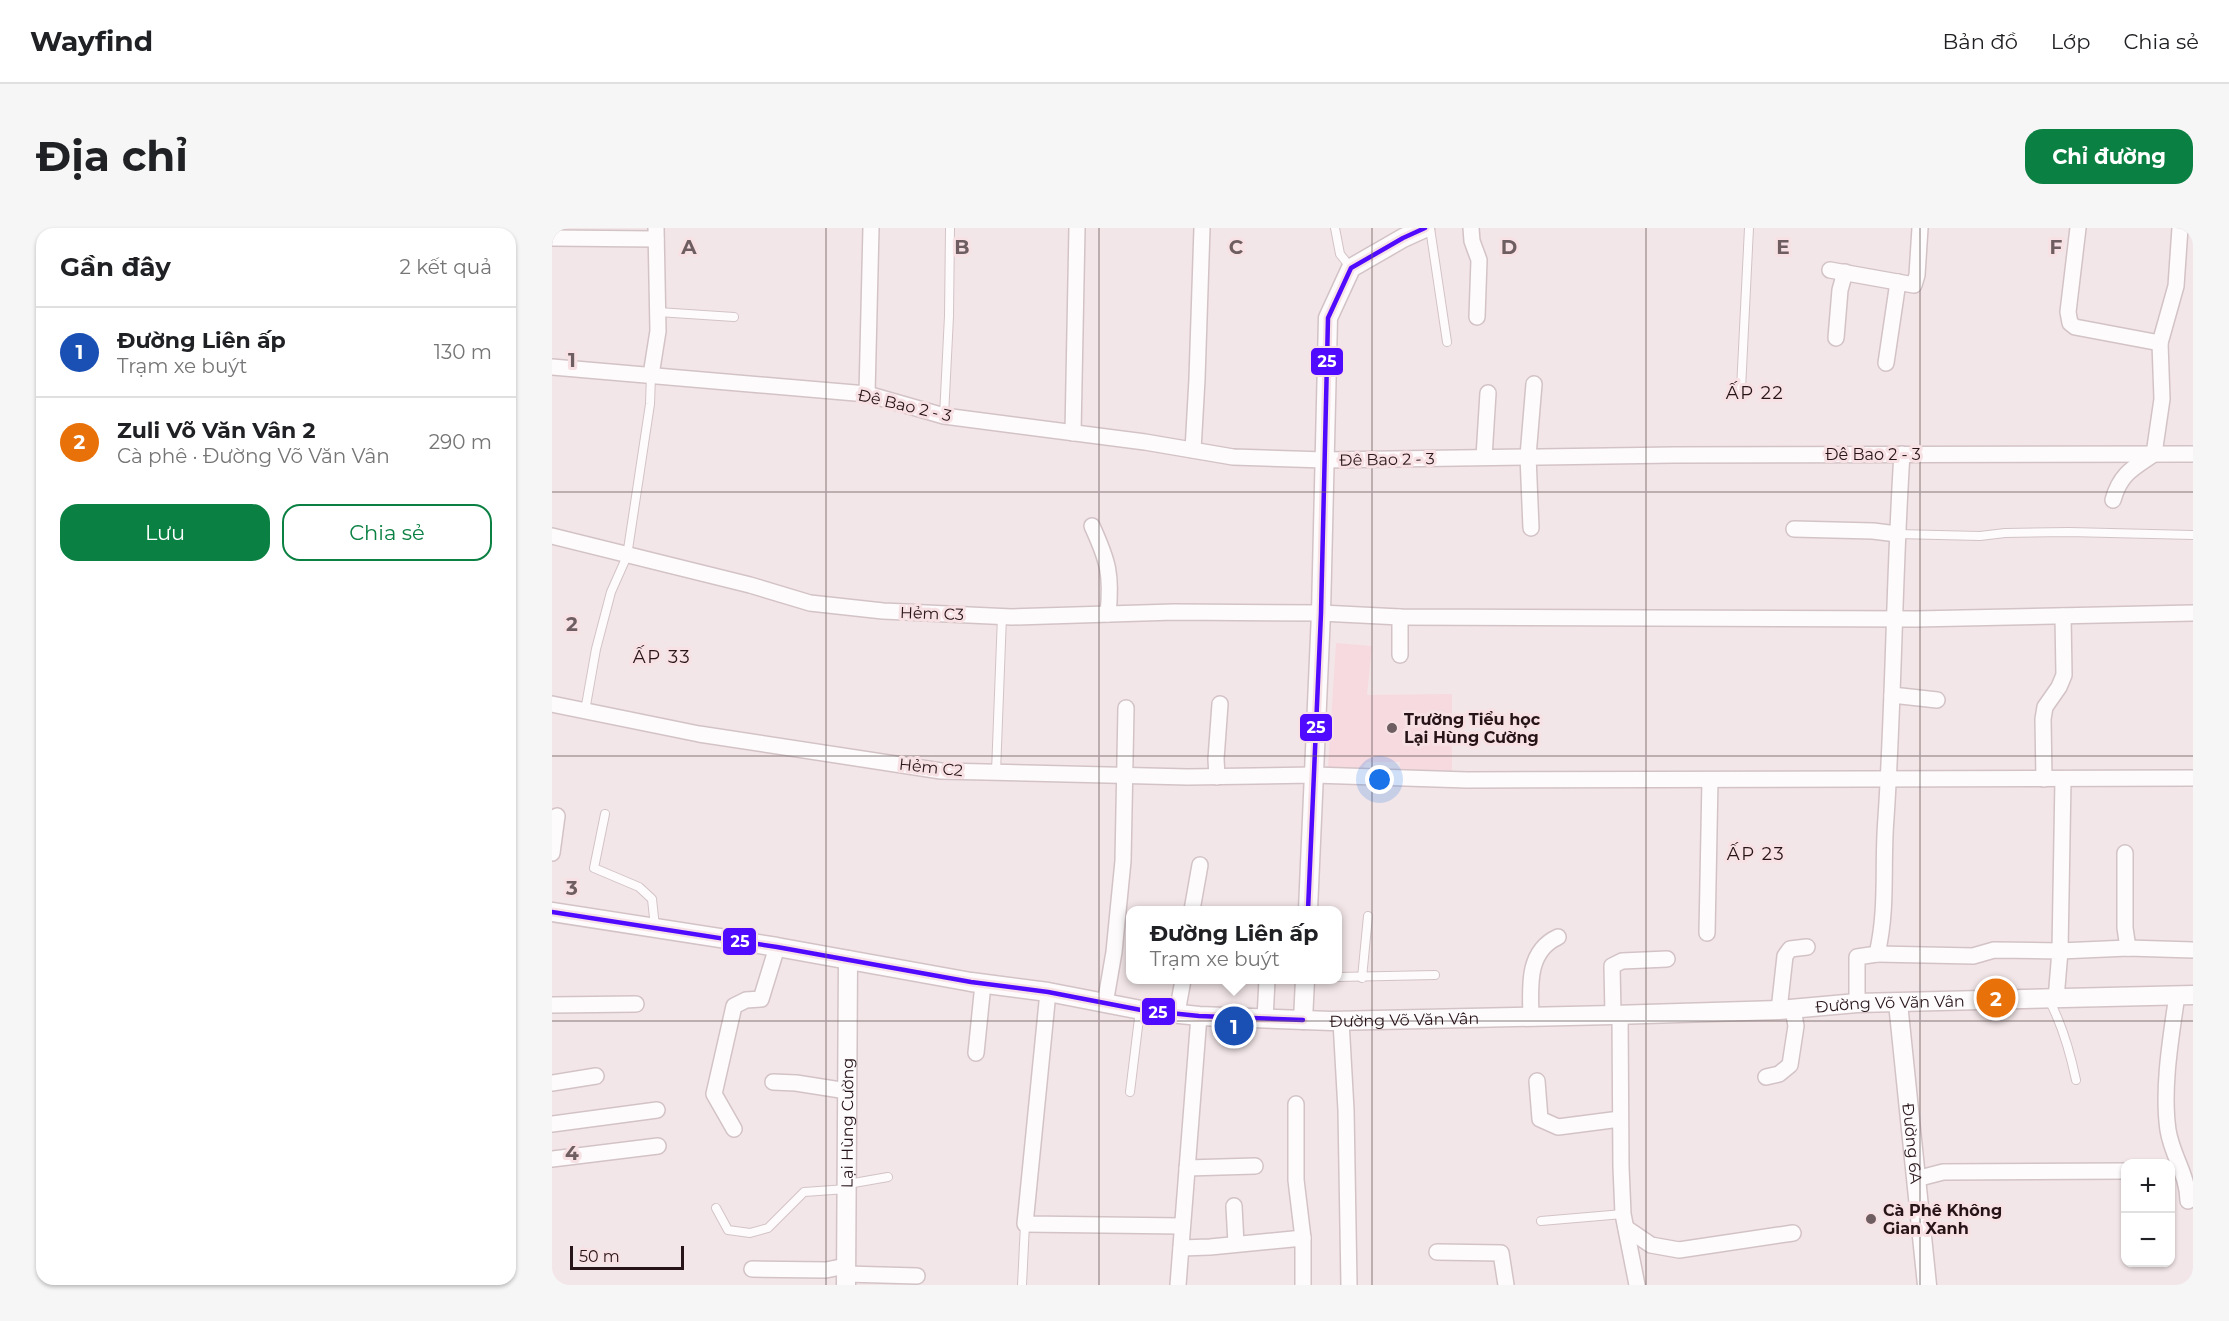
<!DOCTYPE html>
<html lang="vi">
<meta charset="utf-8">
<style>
:root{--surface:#fff;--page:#f6f6f6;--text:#202124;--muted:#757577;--line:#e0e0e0;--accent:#0b8043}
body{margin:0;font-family:Montserrat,sans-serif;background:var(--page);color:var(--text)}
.controls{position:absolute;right:18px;bottom:18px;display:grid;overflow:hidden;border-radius:12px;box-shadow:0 2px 4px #0004}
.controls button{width:54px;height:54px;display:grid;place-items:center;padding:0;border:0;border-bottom:2px solid var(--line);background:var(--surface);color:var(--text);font:30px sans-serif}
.scale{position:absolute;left:18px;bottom:15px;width:114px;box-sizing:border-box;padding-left:6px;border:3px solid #271418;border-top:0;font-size:16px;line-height:21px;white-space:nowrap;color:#271418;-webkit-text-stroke:4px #f8e1e4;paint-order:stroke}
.you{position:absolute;left:828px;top:552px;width:21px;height:21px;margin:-15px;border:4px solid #fff;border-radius:50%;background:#1a73e8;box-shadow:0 0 0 9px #1a73e833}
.badge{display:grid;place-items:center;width:39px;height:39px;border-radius:50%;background:var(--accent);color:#fff;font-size:20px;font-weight:700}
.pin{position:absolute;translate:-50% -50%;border:3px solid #fff;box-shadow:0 2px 6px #0006}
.popup{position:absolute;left:574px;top:678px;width:216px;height:78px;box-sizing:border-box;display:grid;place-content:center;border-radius:12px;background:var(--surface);filter:drop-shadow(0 2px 4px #0005);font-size:20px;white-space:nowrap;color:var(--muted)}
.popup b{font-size:22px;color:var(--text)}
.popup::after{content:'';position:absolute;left:50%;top:100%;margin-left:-12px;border:12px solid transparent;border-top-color:var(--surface)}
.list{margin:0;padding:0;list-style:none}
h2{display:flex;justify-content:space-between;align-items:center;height:78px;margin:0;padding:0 24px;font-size:26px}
h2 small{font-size:20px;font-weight:400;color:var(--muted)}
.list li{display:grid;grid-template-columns:39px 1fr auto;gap:18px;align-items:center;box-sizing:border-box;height:90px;padding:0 24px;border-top:2px solid var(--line)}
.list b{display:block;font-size:22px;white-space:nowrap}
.list p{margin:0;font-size:20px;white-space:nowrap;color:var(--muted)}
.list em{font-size:20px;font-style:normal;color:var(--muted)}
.actions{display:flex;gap:12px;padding:18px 24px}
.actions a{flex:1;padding:14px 0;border:2px solid var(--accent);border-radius:18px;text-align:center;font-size:21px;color:var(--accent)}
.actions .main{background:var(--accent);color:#fff}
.map{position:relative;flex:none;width:1641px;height:1057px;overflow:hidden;border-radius:18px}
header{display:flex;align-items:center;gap:36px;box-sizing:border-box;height:84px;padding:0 30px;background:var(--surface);border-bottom:2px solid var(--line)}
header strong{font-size:28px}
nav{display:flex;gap:33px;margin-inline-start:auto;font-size:21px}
.intro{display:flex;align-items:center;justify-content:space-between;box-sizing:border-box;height:144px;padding:0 36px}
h1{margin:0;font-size:42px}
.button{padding:15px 27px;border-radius:18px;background:var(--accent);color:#fff;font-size:21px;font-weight:700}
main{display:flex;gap:36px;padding:0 36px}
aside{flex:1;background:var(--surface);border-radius:18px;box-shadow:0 2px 4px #0004}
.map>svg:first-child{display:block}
.built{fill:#f6dadf}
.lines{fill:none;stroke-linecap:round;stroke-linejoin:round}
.service-casing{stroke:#d3c3c6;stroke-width:10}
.minor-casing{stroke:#d3c3c6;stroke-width:18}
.tertiary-casing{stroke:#d3c3c6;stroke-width:21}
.service{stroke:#fdfbfc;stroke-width:8}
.minor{stroke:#fdfbfc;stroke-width:15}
.tertiary{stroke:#fdfbfc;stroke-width:18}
.bus-1-casing{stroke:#f8e1e4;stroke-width:9}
.bus-1{stroke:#4f0aff;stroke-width:4.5}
.grid{fill:none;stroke:#6e5e61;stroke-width:1.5;stroke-opacity:0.55}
.poi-dot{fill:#6e5e61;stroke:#f8e1e4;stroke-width:2}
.labels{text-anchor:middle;stroke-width:6;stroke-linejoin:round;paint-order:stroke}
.street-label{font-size:16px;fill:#271418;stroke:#f8e1e4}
.poi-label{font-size:16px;font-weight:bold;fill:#271418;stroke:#f8e1e4;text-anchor:start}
.neighbourhood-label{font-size:18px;letter-spacing:1.5px;fill:#271418;stroke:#f8e1e4}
.grid-label{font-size:20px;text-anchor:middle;font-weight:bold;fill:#6e5e61;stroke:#f8e1e4;stroke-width:6;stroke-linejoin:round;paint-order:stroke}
.line-badge{stroke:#f8e1e4;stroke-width:2}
.badge-label{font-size:16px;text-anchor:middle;font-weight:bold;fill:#fff}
</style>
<header>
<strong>Wayfind</strong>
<nav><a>Bản đồ</a><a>Lớp</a><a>Chia sẻ</a></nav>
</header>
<div class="intro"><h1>Địa chỉ</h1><a class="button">Chỉ đường</a></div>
<main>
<aside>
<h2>Gần đây<small>2 kết quả</small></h2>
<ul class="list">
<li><span class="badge" style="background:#1a4fb4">1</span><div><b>Đường Liên ấp</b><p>Trạm xe buýt</p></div><em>130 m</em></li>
<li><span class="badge" style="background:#e8710a">2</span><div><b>Zuli Võ Văn Vân 2</b><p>Cà phê · Đường Võ Văn Vân</p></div><em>290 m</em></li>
</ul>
<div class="actions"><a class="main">Lưu</a><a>Chia sẻ</a></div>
</aside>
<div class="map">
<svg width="1641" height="1057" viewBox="0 0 1641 1057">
<rect width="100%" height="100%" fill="#f3e6e8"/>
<path class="built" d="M 784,415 L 820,418 L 815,467 L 900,466 L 900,543 L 848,543 L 848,534 L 815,534 L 809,542 L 776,540 Z"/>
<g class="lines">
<defs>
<g id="service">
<path d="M 783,0 L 788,26 L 799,40"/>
<path d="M 878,0 L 895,114"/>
<path d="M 106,84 L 182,89"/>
<path d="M 1189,161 L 1197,0"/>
<path d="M 392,188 L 397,88 L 398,0"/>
<path d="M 1345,306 L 1428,308 L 1453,305 L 1517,304 L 1641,307"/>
<path d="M 33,483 L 44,421 L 59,364 L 75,328 L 98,176 L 99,147"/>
<path d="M 444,544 L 450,388"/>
<path d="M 53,586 L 42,640 L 87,659 L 100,671 L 103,699"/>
<path d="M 786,749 L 883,747"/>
<path d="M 810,750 L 816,688"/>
<path d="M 1497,772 C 1511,798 1518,824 1524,852"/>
<path d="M 578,864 L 588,782"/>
<path d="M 296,956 L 336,949"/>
<path d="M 164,980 L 176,1002 L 198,1005 L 216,1000 L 252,964 L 295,961"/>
<path d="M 989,993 L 1071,986"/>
<path d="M 470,1057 L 473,996"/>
</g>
<g id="minor">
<path d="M 919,0 L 920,13 L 927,32 L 925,89"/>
<path d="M 1526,0 L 1516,84 L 1518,95 L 1523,99 L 1608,115"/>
<path d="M 0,10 L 104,11"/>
<path d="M 1278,42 L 1362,57 L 1365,47 L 1368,0"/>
<path d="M 1284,110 L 1288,62 L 1293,44"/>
<path d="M 1334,135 L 1346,54"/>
<path d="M 0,139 L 315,166 L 392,188 L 593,214 L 681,229 L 772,232 L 1122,227 L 1641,226"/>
<path d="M 99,147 L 106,103 L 104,0"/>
<path d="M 315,166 L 319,0"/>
<path d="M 521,205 L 525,0"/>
<path d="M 641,222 L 645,151 L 650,0"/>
<path d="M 932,229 L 936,165"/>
<path d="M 1561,272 C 1568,246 1581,240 1602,226 L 1610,171 L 1608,115 L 1624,58 L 1628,0"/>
<path d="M 540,298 C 556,333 560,346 556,386"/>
<path d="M 979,300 L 976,228 L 982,156"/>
<path d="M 1242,301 L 1321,303 L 1345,306"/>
<path d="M 0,308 L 198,357 L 258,375 L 331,383 L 460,389 L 622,384 L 769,385 L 848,389 L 1364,391 L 1641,385"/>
<path d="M 848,427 L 848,389"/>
<path d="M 1340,467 L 1385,472"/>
<path d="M 0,476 L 147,506 L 389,543 L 636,549 L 762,547 L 915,552 L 1641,550"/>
<path d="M 665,549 L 664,531 L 668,476"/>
<path d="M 1492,551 L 1491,491 L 1493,479 L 1507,459 L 1512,447 L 1511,388"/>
<path d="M 1511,551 L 1508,723 L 1576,720 L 1641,722"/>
<path d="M 0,625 L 5,588"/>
<path d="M 1573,625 L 1573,700 L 1576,720"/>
<path d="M 640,682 L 648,637"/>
<path d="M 1155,705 L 1158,552"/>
<path d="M 1325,726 L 1421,728 L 1442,722 L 1508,723 L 1504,771"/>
<path d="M 496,764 L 473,996 L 630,998"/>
<path d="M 1625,767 C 1619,809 1610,860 1616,902 C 1620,928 1636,947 1636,973"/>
<path d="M 1305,775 L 1305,729 L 1325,726 C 1336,679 1330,637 1334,590 C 1342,469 1342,347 1350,226"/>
<path d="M 553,776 L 562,724 L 571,633 L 574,480"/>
<path d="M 0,777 L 84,776"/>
<path d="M 1227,782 L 1233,728 L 1238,721 L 1255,719"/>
<path d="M 625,785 L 631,752"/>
<path d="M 1061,787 L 1060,738 L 1070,733 L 1115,731"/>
<path d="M 1068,787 L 1069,939 L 1071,986 L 1085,1057"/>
<path d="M 979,788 C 978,758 975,723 1006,709"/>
<path d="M 713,791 L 715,752"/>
<path d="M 789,793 L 794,882 L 797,1057"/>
<path d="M 424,825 L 431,756"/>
<path d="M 1214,849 L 1227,846 L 1238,837 L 1244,798 L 1241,781"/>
<path d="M 985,853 L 988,891 L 1006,899 L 1068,891"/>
<path d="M 221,854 L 244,855 L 295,863"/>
<path d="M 0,855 L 44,848"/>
<path d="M 744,876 L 744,952 L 751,1010 L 751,1057"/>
<path d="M 0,896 L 105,882"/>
<path d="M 182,901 L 162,866 L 182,778 L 194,772 L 209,771 L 225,719"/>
<path d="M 0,931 L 106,918"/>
<path d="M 635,940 L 703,938"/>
<path d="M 1364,951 L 1391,944 L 1574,943"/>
<path d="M 682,978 L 684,1016"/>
<path d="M 1074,1000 L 1099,1017 L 1127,1022 L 1241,1005"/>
<path d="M 629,1020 L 658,1019 L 751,1010"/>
<path d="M 885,1024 L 949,1025 L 954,1057"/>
<path d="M 200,1041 L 274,1042 L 294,1038"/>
<path d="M 294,1046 L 365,1048"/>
<path d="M 626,1057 L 647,788"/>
</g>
<g id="tertiary">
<path d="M 756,682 L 769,385 L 776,90 L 799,40 L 851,10 L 873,0"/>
<path id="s1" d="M 0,684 L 225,719 L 419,754 L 496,764 L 589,782 L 647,788 L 779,793 L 1061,787 L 1227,782 L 1305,775 L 1641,767"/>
<path id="s2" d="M 1346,775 L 1375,1057"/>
<path d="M 751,792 L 753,752"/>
<path id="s3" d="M 294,1057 L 296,732"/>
</g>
</defs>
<use href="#service" class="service-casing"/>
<use href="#minor" class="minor-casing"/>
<use href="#tertiary" class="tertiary-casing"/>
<use href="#service" class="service"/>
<use href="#minor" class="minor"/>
<use href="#tertiary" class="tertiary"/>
<defs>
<g id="bus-1">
<path d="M 756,682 L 769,385 L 776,90 L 799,40 L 851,10 L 873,0"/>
<path d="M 0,684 L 225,719 L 419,754 L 496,764 L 589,782 L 647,788 L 751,792"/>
</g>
</defs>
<use href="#bus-1" class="bus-1-casing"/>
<use href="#bus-1" class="bus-1"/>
</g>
<path class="grid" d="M 274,0 L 274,1057M 547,0 L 547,1057M 820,0 L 820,1057M 1094,0 L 1094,1057M 1368,0 L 1368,1057M 0,264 L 1641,264M 0,528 L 1641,528M 0,793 L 1641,793"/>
<g class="poi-dot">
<circle cx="840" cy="500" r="6"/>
<circle cx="1319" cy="991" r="6"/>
</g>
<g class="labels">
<g class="street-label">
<text transform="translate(353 177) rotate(13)" y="6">Đê Bao 2 - 3</text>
<text x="1321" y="232">Đê Bao 2 - 3</text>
<text transform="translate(835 231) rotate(-1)" y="6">Đê Bao 2 - 3</text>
<text transform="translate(380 385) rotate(2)" y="6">Hẻm C3</text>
<text transform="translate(379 539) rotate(6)" y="6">Hẻm C2</text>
<text dy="6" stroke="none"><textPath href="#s1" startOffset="1347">Đường Võ Văn Vân</textPath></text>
<text dy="6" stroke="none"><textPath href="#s1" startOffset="861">Đường Võ Văn Vân</textPath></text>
<text dy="6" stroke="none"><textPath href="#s3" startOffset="162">Lại Hùng Cường</textPath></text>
<text dy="6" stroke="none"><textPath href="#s2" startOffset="141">Đường 6A</textPath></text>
</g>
<g class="poi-label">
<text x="852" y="497">Trường Tiểu học<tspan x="852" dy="18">Lại Hùng Cường</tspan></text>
<text x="1331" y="988">Cà Phê Không<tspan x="1331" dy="18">Gian Xanh</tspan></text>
</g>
<g class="neighbourhood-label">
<text x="1203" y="171">ẤP 22</text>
<text x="110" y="435">ẤP 33</text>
<text x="1204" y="632">ẤP 23</text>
</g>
</g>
<g class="grid-label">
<text x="137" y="26">A</text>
<text x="410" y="26">B</text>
<text x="684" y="26">C</text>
<text x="957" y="26">D</text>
<text x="1231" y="26">E</text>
<text x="1504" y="26">F</text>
<text x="20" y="139">1</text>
<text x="20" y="403">2</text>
<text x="20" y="667">3</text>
<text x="20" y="932">4</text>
</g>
<g class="line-badge">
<rect x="758" y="119" width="34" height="29" rx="6" fill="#4f0aff"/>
<rect x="747" y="485" width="34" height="29" rx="6" fill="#4f0aff"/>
<rect x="170" y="699" width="35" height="29" rx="6" fill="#4f0aff"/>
<rect x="589" y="769" width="35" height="29" rx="6" fill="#4f0aff"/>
</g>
<g class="badge-label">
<text x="775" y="139">25</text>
<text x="764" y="505">25</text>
<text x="188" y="719">25</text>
<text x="606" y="790">25</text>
</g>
</svg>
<div class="controls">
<button>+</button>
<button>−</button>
</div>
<div class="scale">50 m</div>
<div class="you"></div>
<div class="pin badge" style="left:682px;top:798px;background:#1a4fb4">1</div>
<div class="popup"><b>Đường Liên ấp</b>Trạm xe buýt</div>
<div class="pin badge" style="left:1444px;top:770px;background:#e8710a">2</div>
</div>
</main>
